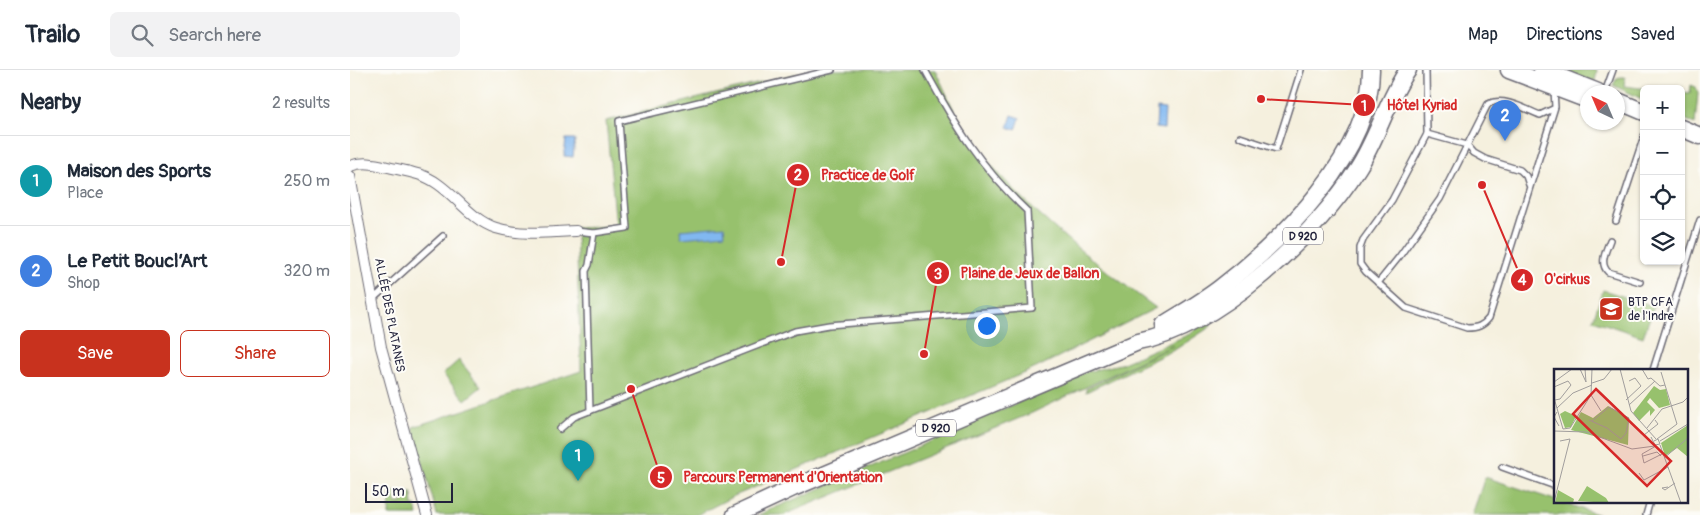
<!DOCTYPE html>
<meta charset="utf-8">
<style>
:root{--surface:#fff;--page:#f2f2f3;--text:#1f2937;--muted:#747a83;--line:#e0e1e3;--accent:#c8321e}
body{margin:0;font-family:Pangolin,sans-serif;background:var(--page);color:var(--text)}
.controls{position:absolute;right:15px;top:15px;display:grid;overflow:hidden;border-radius:8px;box-shadow:0 1px 4px #0004}
.controls button{width:45px;height:45px;display:grid;place-items:center;padding:0;border:0;border-bottom:1px solid var(--line);background:var(--surface);color:var(--text);font:25px sans-serif}
.compass{position:absolute;left:1230px;top:15px;width:45px;height:45px;border-radius:50%;background:var(--surface);box-shadow:0 1px 4px #0004;rotate:316deg}
.scale{position:absolute;left:15px;bottom:12px;width:88px;box-sizing:border-box;padding-left:5px;border:2px solid #22223b;border-top:0;font-size:14px;line-height:18px;white-space:nowrap;color:#22223b;-webkit-text-stroke:4px #fdfcf7;paint-order:stroke}
.you{position:absolute;left:636px;top:255px;width:18px;height:18px;margin:-12px;border:4px solid #fff;border-radius:50%;background:#1a73e8;box-shadow:0 0 0 8px #1a73e833}
.badge{display:grid;place-items:center;width:32px;height:32px;border-radius:50%;background:var(--accent);color:#fff;font-size:16px;font-weight:700}
.pin{position:absolute;translate:-50% -41px;filter:drop-shadow(0 1px 2px #0008)}
.pin::after{content:'';position:absolute;top:26px;width:18px;height:15px;background:inherit;clip-path:polygon(0 0,100% 0,50% 100%)}
.list{margin:0;padding:0;list-style:none}
h2{display:flex;justify-content:space-between;align-items:center;height:65px;margin:0;padding:0 20px;font-size:21px}
h2 small{font-size:16px;font-weight:400;color:var(--muted)}
.list li{display:grid;grid-template-columns:32px 1fr auto;gap:15px;align-items:center;box-sizing:border-box;height:90px;padding:0 20px;border-top:1px solid var(--line)}
.list b{display:block;font-size:19px;white-space:nowrap}
.list p{margin:0;font-size:16px;white-space:nowrap;color:var(--muted)}
.list em{font-size:16px;font-style:normal;color:var(--muted)}
.actions{display:flex;gap:10px;padding:15px 20px}
.actions a{flex:1;padding:11px 0;border:1px solid var(--accent);border-radius:8px;text-align:center;font-size:18px;color:var(--accent)}
.actions .main{background:var(--accent);color:#fff}
.icon{flex:none;width:28px;height:28px;fill:none;stroke:currentColor;stroke-width:2;stroke-linecap:round;stroke-linejoin:round}
.map{position:relative;flex:none;width:1350px;height:445px;overflow:hidden}
header{display:flex;align-items:center;gap:30px;box-sizing:border-box;height:70px;padding:0 25px;background:var(--surface);border-bottom:1px solid var(--line)}
header strong{font-size:24px}
nav{display:flex;gap:28px;margin-inline-start:auto;font-size:18px}
.search{width:350px;height:45px;background:var(--page);display:flex;align-items:center;gap:12px;box-sizing:border-box;padding:0 18px;border-radius:8px;color:var(--muted);font-size:19px}
main{display:flex}
aside{flex:1;background:var(--surface)}
.map>svg:first-child{display:block}
.green{fill:#97c16d;stroke:#5c7254}
.water{fill:#81b8f1;stroke:#526d96}
.lines{fill:none;stroke-linecap:round;stroke-linejoin:round}
.service-casing{stroke:#6c6a74;stroke-width:8}
.minor-casing{stroke:#6c6a74;stroke-width:12}
.primary-casing{stroke:#6c6a74;stroke-width:19}
.service{stroke:#fff;stroke-width:5}
.minor{stroke:#fff;stroke-width:10}
.primary{stroke:#fff;stroke-width:16}
.labels{text-anchor:middle;stroke-width:4;stroke-linejoin:round;paint-order:stroke}
.shield{fill:#fdfcf7;stroke:#646373;stroke-width:1}
.shield-label{font-size:11px;font-weight:bold;fill:#22223b}
.poi-label{font-size:12px;fill:#22223b;stroke:#fdfcf7;text-anchor:start}
.street-label{font-size:12px;fill:#22223b;stroke:#fdfcf7}
.inset-road{fill:none;stroke:#a19e9d;stroke-width:1}
.view{fill:#d62828;fill-opacity:0.15;stroke:#d62828;stroke-width:2.5}
.inset-edge{fill:none;stroke:#22223b;stroke-width:2.5}
.leader{fill:none;stroke:#d62828;stroke-width:2}
.callout-dot{fill:#d62828;stroke:#fdfcf7;stroke-width:2}
.mark-label{font-size:15px;text-anchor:middle;font-weight:bold;fill:#fff}
.callout-label{font-size:14px;text-anchor:middle;font-weight:bold;fill:#d62828;stroke:#fdfcf7;stroke-width:4;stroke-linejoin:round;paint-order:stroke}
</style>
<header>
<strong>Trailo</strong>
<div class="search"><svg class="icon" aria-label="search" viewBox="0 0 24 24"><circle cx="10" cy="10" r="6"/><path d="M15 15l6 6"/></svg>Search here</div>
<nav><a>Map</a><a>Directions</a><a>Saved</a></nav>
</header>
<main>
<aside>
<h2>Nearby<small>2 results</small></h2>
<ul class="list">
<li><span class="badge" style="background:#0f9aa8">1</span><div><b>Maison des Sports</b><p>Place</p></div><em>250 m</em></li>
<li><span class="badge" style="background:#3f7fe0">2</span><div><b>Le Petit Boucl’Art</b><p>Shop</p></div><em>320 m</em></li>
</ul>
<div class="actions"><a class="main">Save</a><a>Share</a></div>
</aside>
<div class="map">
<svg width="1350" height="445" viewBox="0 0 1350 445">
<rect width="100%" height="100%" fill="#fdfcf7"/>
<filter id="ink" filterUnits="userSpaceOnUse"><feTurbulence type="fractalNoise" baseFrequency=".02" numOctaves="2"/><feDisplacementMap in="SourceGraphic" scale="10" xChannelSelector="R" yChannelSelector="G"/><feConvolveMatrix kernelMatrix="1 2 1 2 8 2 1 2 1" color-interpolation-filters="sRGB"/></filter>
<filter id="wash" filterUnits="userSpaceOnUse"><feTurbulence type="fractalNoise" baseFrequency=".0096" numOctaves="4" result="noise"/><feDisplacementMap in="SourceGraphic" scale="20" xChannelSelector="R" yChannelSelector="G"/><feGaussianBlur stdDeviation="1.12" result="paint"/><feColorMatrix in="noise" values="0 0 0 0 0 0 0 0 0 0 0 0 0 0 0 0 0 1.4 0 .05"/><feComposite in="paint" operator="in"/></filter>
<g filter="url(#wash)">
<rect width="100%" height="100%" fill="#f5f0de"/>
<g class="green">
<path d="M 463,0 L 585,0 C 597,23 607,51 622,71 C 670,136 741,190 806,238 L 686,298 L 382,427 L 347,445 L 87,445 L 63,357 L 231,301 L 226,158 L 266,156 L 256,51 Z"/>
<path d="M 1214,0 L 1247,0 L 1245,11 L 1235,9 Z"/>
<path d="M 1271,7 L 1275,7 L 1274,16 L 1298,19 L 1294,19 L 1294,30 L 1263,15 L 1267,8 Z"/>
<path d="M 1341,15 L 1346,17 L 1348,23 L 1345,54 L 1331,47 L 1331,22 L 1340,23 Z"/>
<path d="M 1253,220 L 1304,236 L 1293,267 L 1243,250 Z"/>
<path d="M 854,252 L 855,255 L 861,253 L 860,257 L 826,279 L 736,322 L 736,319 L 824,275 L 682,343 L 434,445 L 408,445 L 593,366 L 736,302 L 770,294 L 840,264 Z"/>
<path d="M 109,290 L 131,317 L 115,330 L 93,304 Z"/>
<path d="M 1135,407 L 1250,445 L 1122,445 Z"/>
<path d="M 43,421 L 46,423 L 46,433 L 52,433 L 54,423 L 62,423 L 63,436 L 66,436 L 68,445 L 39,445 L 40,424 Z"/>
</g>
<g class="water">
<path d="M 807,38 L 815,39 L 814,59 L 806,58 Z"/>
<path d="M 662,45 L 670,48 L 666,60 L 658,57 Z"/>
<path d="M 216,69 L 225,69 L 223,87 L 214,86 Z"/>
<path d="M 374,156 L 375,164 L 331,168 L 330,160 Z"/>
</g>
</g>
<g filter="url(#ink)">
<g class="lines">
<defs>
<g id="service">
<path d="M 1076,0 L 1077,64 L 1042,130 L 1013,170 L 1010,178 L 1010,194 L 1016,202 L 1056,238 L 1117,258 C 1127,258 1133,256 1139,248 L 1205,37 L 1204,20"/>
<path d="M 1255,22 L 1263,0"/>
<path d="M 1077,64 L 1117,75 L 1124,83 L 1135,89 L 1170,100 L 1176,106 L 1179,115"/>
<path d="M 890,67 L 926,79 L 951,0"/>
<path d="M 1266,151 L 1294,66"/>
<path d="M 226,161 L 244,163"/>
<path d="M 1260,170 C 1256,181 1249,193 1258,202 L 1290,212"/>
<path d="M 1028,213 L 1049,187 L 1090,129 L 1138,34 C 1153,26 1175,39 1190,45 L 1203,39"/>
<path d="M 23,229 L 93,166"/>
<path d="M 1303,300 L 1350,150"/>
<path d="M 240,341 L 236,201 L 239,195 L 244,163 L 277,158 L 269,51 L 482,0"/>
<path d="M 210,359 L 224,347 L 445,261 L 479,255 L 682,238 L 677,141 C 631,98 605,55 575,0"/>
<path d="M 1152,397 L 1205,416"/>
<path d="M 1296,445 L 1300,431"/>
</g>
<g id="minor">
<path d="M 0,96 C 13,91 25,94 38,97 C 55,101 73,103 88,114 C 108,128 122,150 146,158 C 171,166 200,162 226,161"/>
<path d="M 0,106 L 31,277 L 77,445"/>
</g>
<g id="primary">
<path d="M 1159,0 L 1238,30"/>
<path d="M 1192,0 L 1248,22"/>
<path d="M 1268,31 L 1294,42"/>
<path d="M 1331,58 L 1350,66"/>
<path d="M 813,255 C 832,243 852,232 870,218 C 933,170 1021,83 1021,0"/>
<path d="M 385,445 L 443,418 L 788,272 C 868,257 966,165 1008,98 C 1028,67 1037,30 1058,0"/>
</g>
</defs>
<use href="#service" class="service-casing"/>
<use href="#minor" class="minor-casing"/>
<use href="#primary" class="primary-casing"/>
<use href="#service" class="service"/>
<use href="#minor" class="minor"/>
<use href="#primary" class="primary"/>
</g>
</g>
<defs>
<symbol id="school-square" viewBox="-11 -11 22 22"><rect x="-9" y="-9" width="18" height="18" rx="4" fill="#c8321e" stroke="#fdfcf7"/><path d="M0-5L7-2L0 1L-7-2ZM-4 1L0 2.5L4 1V4Q0 6-4 4Z" fill="#fff"/></symbol>
</defs>
<g fill-rule="evenodd">
<use href="#school-square" x="1247" y="225" width="28" height="28"/>
</g>
<g class="labels">
<g class="shield">
<rect x="933" y="157.5" width="40" height="17" rx="4"/>
<rect x="566" y="349.5" width="40" height="17" rx="4"/>
</g>
<g class="shield-label">
<text x="953" y="170">D 920</text>
<text x="586" y="362">D 920</text>
</g>
<g class="poi-label">
<text x="1278" y="236">BTP CFA<tspan x="1278" dy="14">de l'Indre</tspan></text>
</g>
<g class="street-label">
<text transform="translate(40 245) rotate(79)" y="4">ALLÉE DES PLATANES</text>
</g>
</g>
<g transform="translate(1204 299)">
<rect width="134" height="134" fill="#f5f0de"/>
<path d="M 100,17 L 106,21 L 112,20 L 116,36 L 105,39 L 96,29 L 93,33 L 101,41 L 96,47 L 96,41 L 85,52 L 79,44 ZM 54,37 L 75,49 L 74,76 L 17,61 L 27,43 L 39,49 ZM 11,42 L 22,47 L 17,58 L 11,59 L 6,45 ZM 134,56 L 134,88 L 123,79 L 111,87 L 107,74 ZM 33,117 L 52,129 L 55,134 L 24,132 ZM 4,121 L 20,130 L 19,134 L 1,134 Z" fill="#97c16d"/>
<path class="inset-road" d="M 26,0 L 32,13 L 31,0M 66,0 L 77,42 L 102,70M 88,0 L 94,10 L 97,9 L 106,17 L 111,16M 0,13 L 18,0M 38,14 L 50,10 L 58,0M 0,18 L 14,12 L 17,16 L 6,30 L 1,31M 37,26 L 47,42M 0,29 L 9,60 L 16,59 L 37,26 L 38,0M 72,31 L 87,17 L 81,9 L 75,12M 75,36 L 101,12M 3,39 L 19,24 L 38,16M 3,43 L 0,48 L 5,57M 35,51 L 53,59 L 67,70 L 72,64 L 75,49 L 55,38 L 38,52M 93,59 L 108,40 L 129,33 L 134,28M 0,62 L 32,63 L 78,80 L 101,77M 90,66 L 104,55 L 101,51M 97,68 L 101,76 L 106,75 L 104,70 L 100,72M 103,70 L 123,55 L 107,3M 106,72 L 134,55M 106,76 L 127,134M 102,77 L 88,85 L 90,94 L 108,85M 89,87 L 103,83 L 107,87M 110,89 L 134,69M 85,104 L 90,111 L 114,98M 114,118 L 108,119 L 111,121 L 121,114M 0,133 L 16,70 L 6,72"/>
<path class="view" d="M 42,20 L 117,92 L 93,117 L 19,45 Z"/>
<rect width="134" height="134" class="inset-edge"/>
</g>
<path class="leader" d="M911 29L1014 35M431 192L448 105M574 284L588 203M1132 115L1172 210M281 319L311 407"/>
<g class="callout-dot">
<circle cx="911" cy="29" r="5"/>
<circle cx="431" cy="192" r="5"/>
<circle cx="574" cy="284" r="5"/>
<circle cx="1132" cy="115" r="5"/>
<circle cx="281" cy="319" r="5"/>
<circle cx="1014" cy="35" r="12"/>
<circle cx="448" cy="105" r="12"/>
<circle cx="588" cy="203" r="12"/>
<circle cx="1172" cy="210" r="12"/>
<circle cx="311" cy="407" r="12"/>
</g>
<g class="mark-label">
<text x="1014" y="41">1</text>
<text x="448" y="110">2</text>
<text x="588" y="209">3</text>
<text x="1172" y="215">4</text>
<text x="311" y="413">5</text>
</g>
<g class="callout-label">
<text x="1072" y="40">Hôtel Kyriad</text>
<text x="518" y="110">Practice de Golf</text>
<text x="680" y="208">Plaine de Jeux de Ballon</text>
<text x="1217" y="214">O'cirkus</text>
<text x="433" y="412">Parcours Permanent d'Orientation</text>
</g>
</svg>
<div class="controls">
<button>+</button>
<button>−</button>
<button><svg class="icon" aria-label="locate" viewBox="0 0 24 24"><circle cx="12" cy="12" r="6"/><path d="M12 2v4M12 18v4M2 12h4M18 12h4"/></svg></button>
<button><svg class="icon" aria-label="layers" viewBox="0 0 24 24"><path d="M12 4l9 5-9 5-9-5zM3 14l9 5 9-5"/></svg></button>
</div>
<svg class="compass" viewBox="-18 -18 36 36"><path d="M0-13l5 13h-10z" fill="#e53935"/><path d="M0 13l5-13h-10z" fill="#747a83"/></svg>
<div class="scale">50 m</div>
<div class="you"></div>
<div class="pin badge" style="left:228px;top:411px;background:#0f9aa8">1</div>
<div class="pin badge" style="left:1155px;top:71px;background:#3f7fe0">2</div>
</div>
</main>
